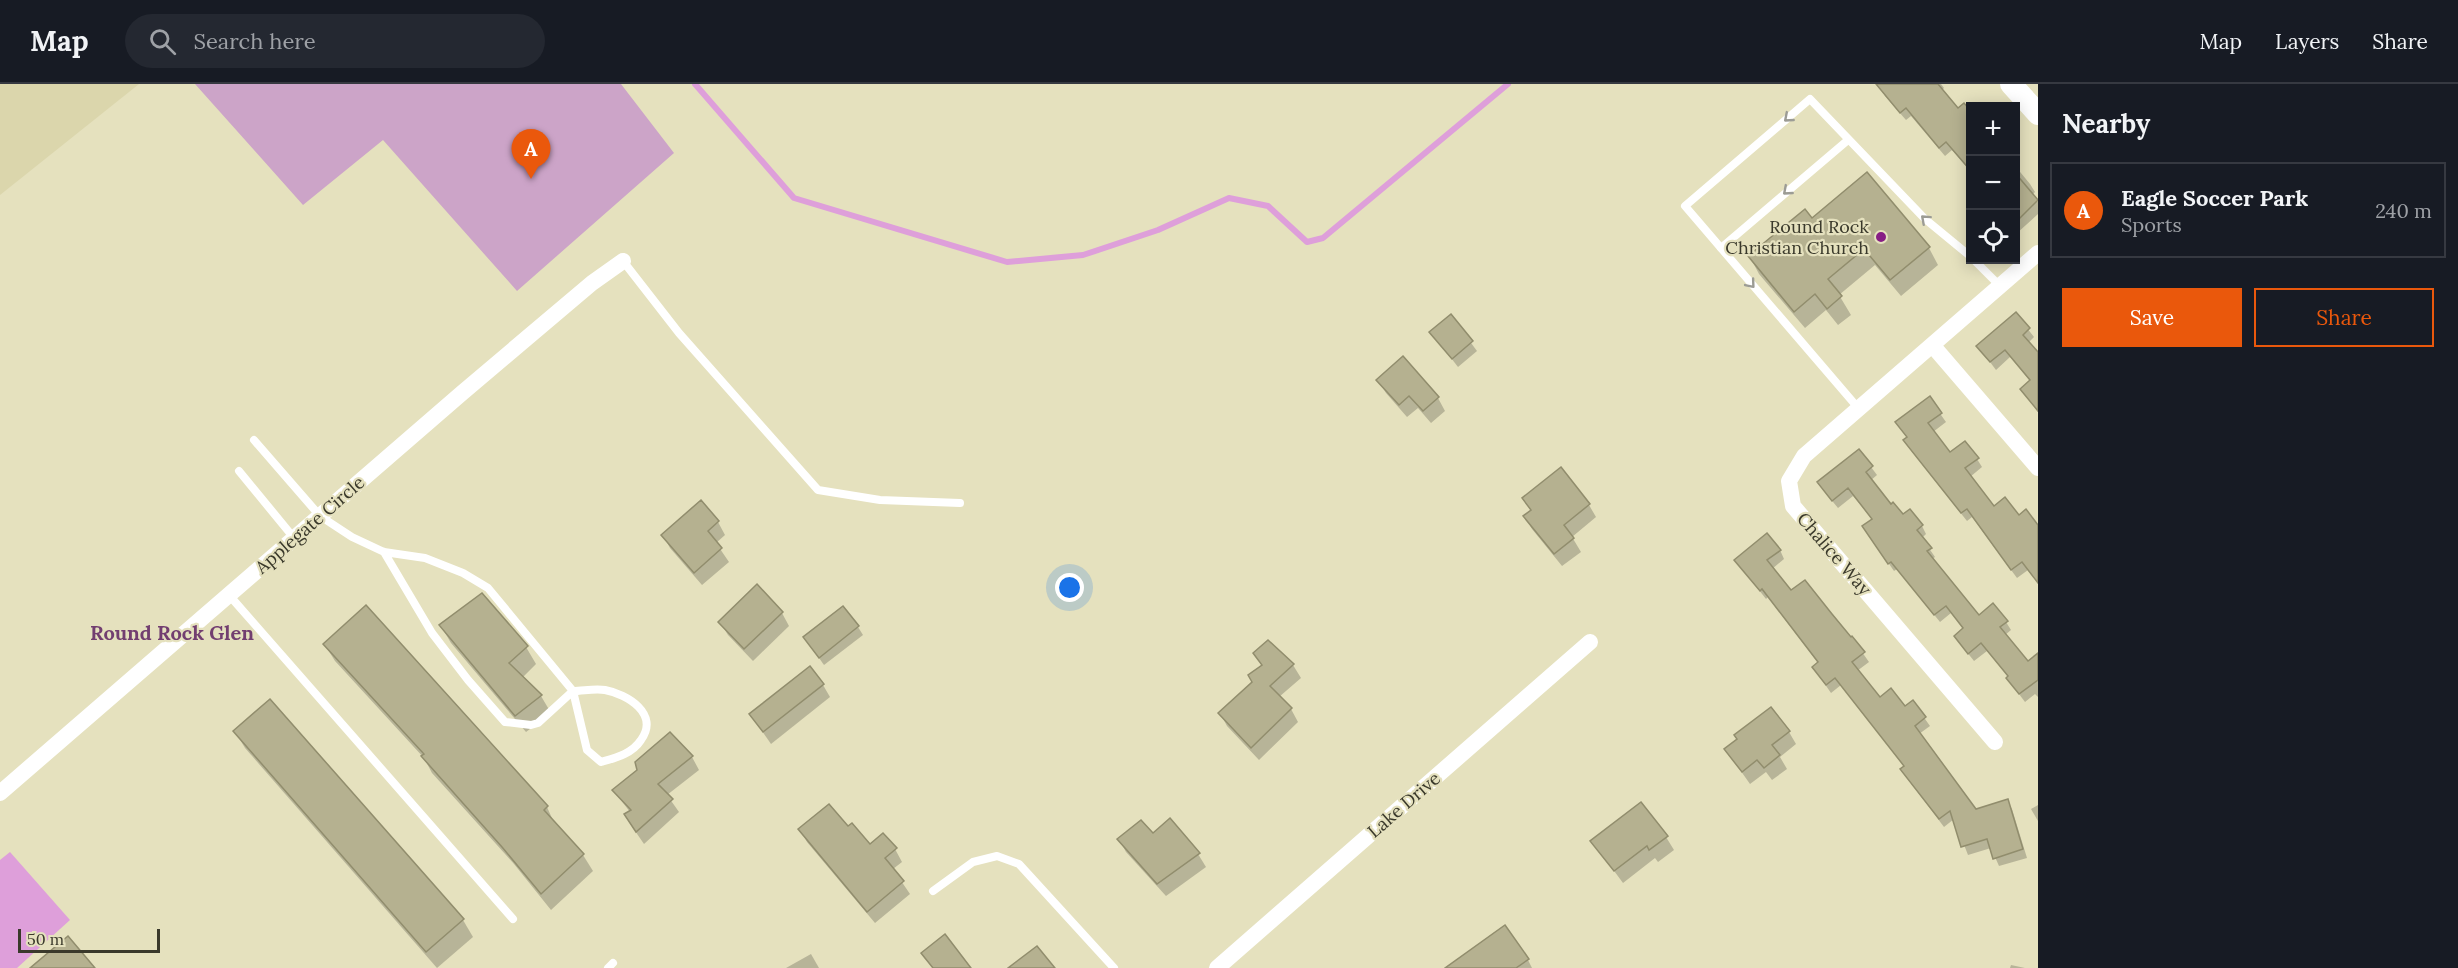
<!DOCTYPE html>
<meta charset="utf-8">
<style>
:root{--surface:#171b24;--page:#242831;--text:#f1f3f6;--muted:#9ea1a6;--line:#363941;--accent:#ea580c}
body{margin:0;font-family:Lora,serif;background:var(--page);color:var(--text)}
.controls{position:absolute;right:18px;top:18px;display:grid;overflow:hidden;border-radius:0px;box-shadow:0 3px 15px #0003}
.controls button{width:54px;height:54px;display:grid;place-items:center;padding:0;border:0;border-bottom:2px solid var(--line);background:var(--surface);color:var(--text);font:30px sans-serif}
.scale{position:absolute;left:18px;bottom:15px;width:142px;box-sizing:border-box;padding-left:6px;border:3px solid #3a392b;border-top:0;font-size:16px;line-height:21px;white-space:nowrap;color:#3a392b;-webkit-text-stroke:4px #e5e1be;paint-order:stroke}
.you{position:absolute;left:1070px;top:504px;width:21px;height:21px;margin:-15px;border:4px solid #fff;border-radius:50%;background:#1a73e8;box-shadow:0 0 0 9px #1a73e833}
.badge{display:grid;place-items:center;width:39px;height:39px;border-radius:50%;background:var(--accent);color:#fff;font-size:20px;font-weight:700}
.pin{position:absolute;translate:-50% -50px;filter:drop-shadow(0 2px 3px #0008)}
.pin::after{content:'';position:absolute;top:32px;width:21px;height:18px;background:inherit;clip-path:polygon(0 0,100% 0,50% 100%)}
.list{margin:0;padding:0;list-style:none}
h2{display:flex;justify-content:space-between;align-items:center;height:78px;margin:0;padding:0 24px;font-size:26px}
h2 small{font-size:20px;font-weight:400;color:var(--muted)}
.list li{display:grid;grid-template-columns:39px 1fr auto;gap:18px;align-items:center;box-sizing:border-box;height:96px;margin:0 12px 12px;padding:0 12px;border:2px solid var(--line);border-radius:0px}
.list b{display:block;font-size:22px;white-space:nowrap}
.list p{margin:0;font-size:20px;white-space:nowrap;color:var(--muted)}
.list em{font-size:20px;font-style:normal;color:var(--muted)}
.actions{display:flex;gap:12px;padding:18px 24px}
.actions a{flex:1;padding:14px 0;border:2px solid var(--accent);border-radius:0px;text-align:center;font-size:21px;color:var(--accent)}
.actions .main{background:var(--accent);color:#fff}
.icon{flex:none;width:33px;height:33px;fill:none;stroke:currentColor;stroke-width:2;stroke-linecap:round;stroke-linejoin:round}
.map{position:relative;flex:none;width:2038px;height:884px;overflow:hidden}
header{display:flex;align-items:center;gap:36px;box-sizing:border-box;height:84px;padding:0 30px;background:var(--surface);border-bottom:2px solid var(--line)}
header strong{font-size:28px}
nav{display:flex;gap:33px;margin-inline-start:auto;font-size:21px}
.search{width:420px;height:54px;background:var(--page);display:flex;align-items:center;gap:15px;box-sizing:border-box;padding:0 21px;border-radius:33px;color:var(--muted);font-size:22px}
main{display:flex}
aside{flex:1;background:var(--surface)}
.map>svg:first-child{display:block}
.built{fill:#dbd6ac}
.green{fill:#cca4c8}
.water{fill:#de9fda}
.shadow{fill:#0003}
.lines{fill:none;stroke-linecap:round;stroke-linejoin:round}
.stream{stroke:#de9fda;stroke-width:6}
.building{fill:#b5b190;stroke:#918d6d;stroke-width:1.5}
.lane{stroke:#fff;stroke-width:8}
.street{stroke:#fff;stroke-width:16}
.secondary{stroke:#fff;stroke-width:22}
.oneway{stroke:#9c9c95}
.poi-dot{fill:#871e85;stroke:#e5e1be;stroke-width:2}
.labels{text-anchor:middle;stroke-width:4.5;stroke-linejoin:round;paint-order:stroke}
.poi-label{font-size:18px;fill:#3a392b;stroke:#e5e1be;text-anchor:end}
.street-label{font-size:18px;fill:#3a392b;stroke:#e5e1be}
.neighbourhood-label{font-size:20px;font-weight:bold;fill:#723e70;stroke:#e5e1be}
</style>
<header>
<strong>Map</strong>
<div class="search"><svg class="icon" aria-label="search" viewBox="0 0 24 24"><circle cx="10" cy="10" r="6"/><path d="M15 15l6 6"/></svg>Search here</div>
<nav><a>Map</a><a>Layers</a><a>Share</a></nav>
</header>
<main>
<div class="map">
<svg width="2038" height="884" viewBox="0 0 2038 884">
<rect width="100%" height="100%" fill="#e5e1be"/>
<path class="built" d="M 0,0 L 139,0 L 0,111 Z"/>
<path class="green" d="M 195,0 L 621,0 L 674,69 L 517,207 L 383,56 L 303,121 Z"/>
<path class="water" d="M 10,768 L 70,836 L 17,884 L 0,884 L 0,776 Z"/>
<g class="shadow">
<path d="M 1884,0 L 1941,0 L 1944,4 L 1942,6 L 1958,26 L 1970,29 L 1970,87 L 1952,66 L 1945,72 L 1911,32 L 1906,36 L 1885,12 L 1880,3 Z"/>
<path d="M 2016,83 L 2030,100 L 2035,108 L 2032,111 L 2038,118 L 2038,130 L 2016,150 Z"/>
<path d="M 1812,136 L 1929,164 L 1938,181 L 1901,212 L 1875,181 L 1839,211 L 1851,231 L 1838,241 L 1826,226 L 1805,244 L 1759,190 L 1750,173 Z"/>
<path d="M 2016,230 L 2034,253 L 2028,259 L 2038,271 L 2038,328 L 2022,305 L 2031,298 L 2010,273 L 1996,286 L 1978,262 Z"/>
<path d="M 1451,232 L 1477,267 L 1458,283 L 1431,248 Z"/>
<path d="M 1402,274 L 1438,314 L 1445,327 L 1431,339 L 1418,324 L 1407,333 L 1386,309 L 1378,296 Z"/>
<path d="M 1929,314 L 1946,338 L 1933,348 L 1950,371 L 1977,375 L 1982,383 L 1970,393 L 1993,424 L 2019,433 L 2038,443 L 2038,499 L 2028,486 L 2017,494 L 1972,433 L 1967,437 L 1910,365 L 1905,357 L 1908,355 L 1902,346 Z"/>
<path d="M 1859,367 L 1877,391 L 1870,397 L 1903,432 L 1922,442 L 1926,450 L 1922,454 L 1935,473 L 1932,475 L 1979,533 L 2006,538 L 2011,546 L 2005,551 L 2028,579 L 2038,571 L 2038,613 L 2035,610 L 2025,618 L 2013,602 L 2009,593 L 1987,567 L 1974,577 L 1955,553 L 1964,545 L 1951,529 L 1940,538 L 1897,485 L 1894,487 L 1869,451 L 1873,436 L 1853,412 L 1838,424 L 1824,407 L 1819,399 Z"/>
<path d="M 1524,414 L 1589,421 L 1596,433 L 1572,453 L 1581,468 L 1562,482 L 1532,445 L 1525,433 L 1532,427 Z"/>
<path d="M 718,438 L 725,451 L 716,459 L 729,478 L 702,501 L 670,464 L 663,451 Z"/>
<path d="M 1780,466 L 1784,475 L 1772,485 L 1791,508 L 1850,555 L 1852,554 L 1869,578 L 1857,587 L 1879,615 L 1905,624 L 1913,618 L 1930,642 L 1919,650 L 1975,727 L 2007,717 L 2012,725 L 2027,774 L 1999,782 L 1991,764 L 1968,771 L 1954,735 L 1944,743 L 1907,694 L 1902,685 L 1905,683 L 1841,601 L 1831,609 L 1813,583 L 1819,580 L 1768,513 L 1766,515 L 1736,477 Z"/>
<path d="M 782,529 L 789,542 L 753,577 L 728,551 L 720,538 Z"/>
<path d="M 441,542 L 526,563 L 536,580 L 522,594 L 541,612 L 551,629 L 526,648 L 451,559 Z"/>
<path d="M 858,543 L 863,551 L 824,581 L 805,554 Z"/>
<path d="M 1268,558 L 1293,581 L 1301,594 L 1279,613 L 1291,625 L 1298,638 L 1259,676 L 1227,642 L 1220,629 L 1254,599 L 1262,582 L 1255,570 Z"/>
<path d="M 325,561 L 547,723 L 555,741 L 583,771 L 593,787 L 551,826 L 514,780 L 432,689 L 424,674 L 335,577 Z"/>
<path d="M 823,601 L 830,613 L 771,660 L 751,631 Z"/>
<path d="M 235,647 L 463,836 L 473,853 L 437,884 L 245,664 Z"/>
<path d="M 1789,648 L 1796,660 L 1780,673 L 1787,685 L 1772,696 L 1766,688 L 1750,700 L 1726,666 Z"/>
<path d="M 670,650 L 692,673 L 699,686 L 667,711 L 679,728 L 644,760 L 633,744 L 630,728 L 614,707 L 639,687 Z"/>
<path d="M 2038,721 L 2038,737 L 2031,725 Z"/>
<path d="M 800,745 L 848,745 L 870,762 L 895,765 L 902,778 L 893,785 L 910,810 L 875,839 L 807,758 Z"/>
<path d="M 1153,751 L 1198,770 L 1206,783 L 1166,812 L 1126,768 L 1119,755 Z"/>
<path d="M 1666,753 L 1674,766 L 1658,778 L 1655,774 L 1623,799 L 1592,757 Z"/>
<path d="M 811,870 L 819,884 L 786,884 Z"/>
<path d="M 1528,876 L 1532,884 L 1463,884 Z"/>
<path d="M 2011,881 L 2025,884 L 2010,884 Z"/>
</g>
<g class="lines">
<path class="stream" d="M 695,0 L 794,114 L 1007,178 L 1083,171 L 1158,146 L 1229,114 L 1268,122 L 1307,158 L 1323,154 L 1508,0"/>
</g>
<g class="building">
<path d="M 1876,0 L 1938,0 L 1958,24 L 1964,19 L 1971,27 L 1971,87 L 1946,58 L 1939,64 L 1906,24 L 1900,29 Z"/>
<path d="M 1867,88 L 1930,163 L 1890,196 L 1864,165 L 1828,195 L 1842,212 L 1827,225 L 1815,210 L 1794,228 L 1748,172 L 1805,125 L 1812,134 Z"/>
<path d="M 2016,90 L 2038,116 L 2016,138 Z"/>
<path d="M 2016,228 L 2030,244 L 2023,251 L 2038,268 L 2038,327 L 2020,305 L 2030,296 L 2005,266 L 1990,278 L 1976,262 Z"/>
<path d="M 1451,230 L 1473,257 L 1452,275 L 1429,248 Z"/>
<path d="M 1403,272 L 1439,313 L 1423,327 L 1409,312 L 1399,321 L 1376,296 Z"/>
<path d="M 1930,312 L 1942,329 L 1928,339 L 1950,368 L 1965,357 L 1979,374 L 1965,384 L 1994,422 L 2005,413 L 2019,431 L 2026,425 L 2038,441 L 2038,499 L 2022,478 L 2011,486 L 1967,425 L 1961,429 L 1903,356 L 1907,353 L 1895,338 Z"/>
<path d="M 1859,365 L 1873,382 L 1866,388 L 1891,420 L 1893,418 L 1903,430 L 1910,425 L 1923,441 L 1917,446 L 1932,464 L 1927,467 L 1979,531 L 1993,519 L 2008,537 L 2000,543 L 2028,577 L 2038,569 L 2038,596 L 2019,610 L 2006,594 L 2008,592 L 1981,559 L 1968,570 L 1954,552 L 1963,544 L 1946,522 L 1934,531 L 1891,478 L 1888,480 L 1862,442 L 1872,435 L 1848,404 L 1832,417 L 1817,398 Z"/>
<path d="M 1561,383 L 1590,420 L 1564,441 L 1574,454 L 1554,470 L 1523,432 L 1531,426 L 1522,414 Z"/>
<path d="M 701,416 L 719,437 L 708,447 L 722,464 L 694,489 L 661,451 Z"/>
<path d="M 1767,449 L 1781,466 L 1767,476 L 1791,506 L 1805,496 L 1832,530 L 1851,553 L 1852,552 L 1865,568 L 1852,578 L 1880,613 L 1891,604 L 1905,622 L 1913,616 L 1926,633 L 1915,642 L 1976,725 L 2008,715 L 2023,765 L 1993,775 L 1987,755 L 1961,763 L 1950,727 L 1939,735 L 1900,685 L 1904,682 L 1835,594 L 1826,601 L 1812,583 L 1818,578 L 1762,505 L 1760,507 L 1734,476 Z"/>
<path d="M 757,500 L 783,528 L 744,565 L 718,538 Z"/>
<path d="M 482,509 L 528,562 L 509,579 L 542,611 L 515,632 L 439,541 Z"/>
<path d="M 366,521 L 548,722 L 544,726 L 584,770 L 541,810 L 502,763 L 421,672 L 424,670 L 323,560 Z"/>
<path d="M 843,522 L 859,542 L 819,574 L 803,553 Z"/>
<path d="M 1268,556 L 1294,580 L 1270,602 L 1292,624 L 1251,664 L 1218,629 L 1252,598 L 1248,591 L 1262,581 L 1253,569 Z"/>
<path d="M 810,582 L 824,600 L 763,648 L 749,630 Z"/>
<path d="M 270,615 L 464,835 L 426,868 L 233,647 Z"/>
<path d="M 1771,623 L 1790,647 L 1772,661 L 1780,671 L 1764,684 L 1757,676 L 1742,688 L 1724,665 L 1737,655 L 1734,651 Z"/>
<path d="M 670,648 L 693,672 L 658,700 L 673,715 L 636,748 L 624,730 L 631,726 L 612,706 L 637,686 L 635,678 Z"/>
<path d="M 1641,718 L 1668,752 L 1649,766 L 1647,762 L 1614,787 L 1590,757 Z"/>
<path d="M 829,720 L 848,742 L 852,739 L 870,760 L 883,749 L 897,764 L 885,774 L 904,797 L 867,828 L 798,745 Z"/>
<path d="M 1170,734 L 1200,769 L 1157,800 L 1117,755 L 1141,736 L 1153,749 Z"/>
<path d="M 1505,841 L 1529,875 L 1516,884 L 1445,884 Z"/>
<path d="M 945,850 L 971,884 L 933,884 L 921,869 Z"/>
<path d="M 68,852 L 95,884 L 30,884 Z"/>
<path d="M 1037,862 L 1055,884 L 1008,884 Z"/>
</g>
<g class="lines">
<g class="lane">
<path d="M 1721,164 L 1848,56"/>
<path d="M 1974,176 L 2000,202"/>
<path d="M 623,177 L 679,249 L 818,406 L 880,416 L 960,419"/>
<path d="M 1859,325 L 1685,122 L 1810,15 L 1925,135 L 1970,172"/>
<path d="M 254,356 L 320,432 L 352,453 L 384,468 L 425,474 L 463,489 L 488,504 L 573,607 C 583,607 595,604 605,606 C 627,610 660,630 641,656 C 632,670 615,674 601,678 L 587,666 L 573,607 L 538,639 L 531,641 L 505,638 L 468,596 L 432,549 L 384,468"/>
<path d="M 239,387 L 294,454"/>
<path d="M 229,511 L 513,835"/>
<path d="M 933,807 L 973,778 L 997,772 L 1019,780 L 1114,884"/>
<path d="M 608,884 L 613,879"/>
</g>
<g class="street">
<path d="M 1933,262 L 2038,384"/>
<path d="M 1995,658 L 1793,422 L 1789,397 L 1804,372 L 2038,169"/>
<path d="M 0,709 L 462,309 L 592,199 L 623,177"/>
<path d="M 1217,884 L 1590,558"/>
</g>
<path class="secondary" d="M 2011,0 L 2038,30"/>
</g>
<defs><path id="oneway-chevron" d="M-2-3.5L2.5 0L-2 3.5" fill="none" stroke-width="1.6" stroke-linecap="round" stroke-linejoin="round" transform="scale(1.5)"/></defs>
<g class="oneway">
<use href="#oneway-chevron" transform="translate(1788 34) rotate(139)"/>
<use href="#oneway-chevron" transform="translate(1787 107) rotate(139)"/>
<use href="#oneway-chevron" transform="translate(1925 135) rotate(-138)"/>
<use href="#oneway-chevron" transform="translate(1751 200) rotate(50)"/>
</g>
<circle class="poi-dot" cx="1881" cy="153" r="6"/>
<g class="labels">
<g class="poi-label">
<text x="1869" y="149">Round Rock<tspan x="1869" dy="21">Christian Church</tspan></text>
</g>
<g class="street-label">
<text transform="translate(310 441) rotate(-41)" y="6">Applegate Circle</text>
<text transform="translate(1834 470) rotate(49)" y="6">Chalice Way</text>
<text transform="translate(1404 721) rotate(-41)" y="6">Lake Drive</text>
</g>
<g class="neighbourhood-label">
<text x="172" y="556">Round Rock Glen</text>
</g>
</g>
</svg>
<div class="controls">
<button>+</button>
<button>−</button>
<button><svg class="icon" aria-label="locate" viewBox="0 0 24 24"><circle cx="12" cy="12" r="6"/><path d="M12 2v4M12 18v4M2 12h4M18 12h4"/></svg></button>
</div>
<div class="scale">50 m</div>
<div class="you"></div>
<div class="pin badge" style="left:531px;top:95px">A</div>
</div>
<aside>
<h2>Nearby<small></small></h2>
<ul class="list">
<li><span class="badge">A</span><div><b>Eagle Soccer Park</b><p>Sports</p></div><em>240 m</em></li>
</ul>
<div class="actions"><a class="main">Save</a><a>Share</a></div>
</aside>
</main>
